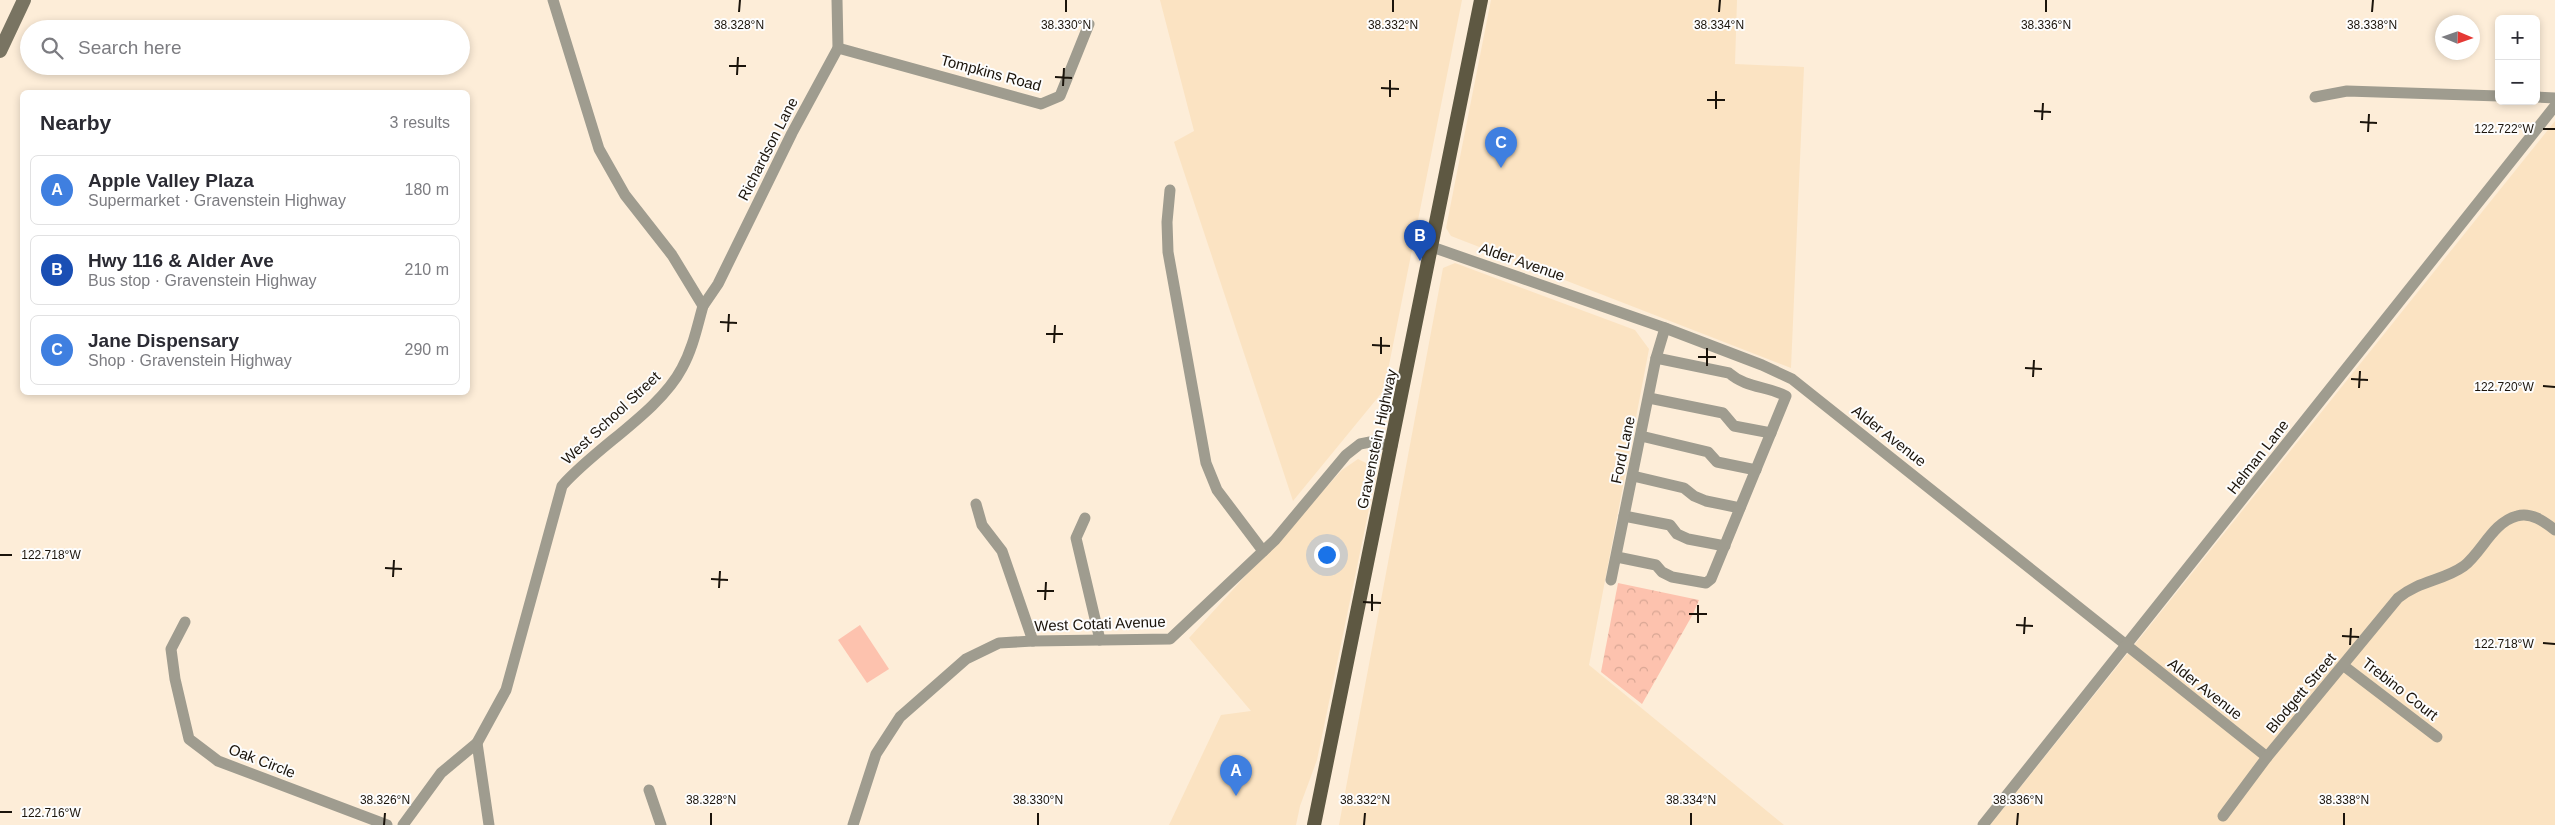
<!DOCTYPE html>
<meta charset="utf-8">
<style>
:root{--surface:#fff;--page:#f2f2f3;--text:#2b2b33;--muted:#7c7c81;--line:#e1e1e2;--accent:#94146d}
body{margin:0;font-family:Arial,sans-serif;background:var(--page);color:var(--text)}
.controls{position:absolute;right:15px;top:15px;display:grid;overflow:hidden;border-radius:8px;box-shadow:0 2px 8px #0003}
.controls button{width:45px;height:45px;display:grid;place-items:center;padding:0;border:0;border-bottom:1px solid var(--line);background:var(--surface);color:var(--text);font:25px sans-serif}
.compass{position:absolute;left:2435px;top:15px;width:45px;height:45px;border-radius:50%;background:var(--surface);box-shadow:0 2px 8px #0003;rotate:92deg}
.you{position:absolute;left:1326px;top:554px;width:18px;height:18px;margin:-12px;border:4px solid #fff;border-radius:50%;background:#1a73e8;box-shadow:0 0 0 8px #1a73e833}
.badge{display:grid;place-items:center;width:32px;height:32px;border-radius:50%;background:var(--accent);color:#fff;font-size:16px;font-weight:700}
.pin{position:absolute;translate:-50% -41px;filter:drop-shadow(0 1px 2px #0008)}
.pin::after{content:'';position:absolute;top:26px;width:18px;height:15px;background:inherit;clip-path:polygon(0 0,100% 0,50% 100%)}
.list{margin:0;padding:0;list-style:none}
h2{display:flex;justify-content:space-between;align-items:center;height:65px;margin:0;padding:0 20px;font-size:21px}
h2 small{font-size:16px;font-weight:400;color:var(--muted)}
.list li{display:grid;grid-template-columns:32px 1fr auto;gap:15px;align-items:center;box-sizing:border-box;height:70px;margin:0 10px 10px;padding:0 10px;border:1px solid var(--line);border-radius:8px}
.list b{display:block;font-size:19px;white-space:nowrap}
.list p{margin:0;font-size:16px;white-space:nowrap;color:var(--muted)}
.list em{font-size:16px;font-style:normal;color:var(--muted)}
.icon{flex:none;width:28px;height:28px;fill:none;stroke:currentColor;stroke-width:2;stroke-linecap:round;stroke-linejoin:round}
.map{position:relative;flex:none;width:2555px;height:825px;overflow:hidden}
.search{position:absolute;background:var(--surface);box-shadow:0 2px 8px #0003;left:20px;top:20px;width:450px;height:55px;display:flex;align-items:center;gap:12px;box-sizing:border-box;padding:0 18px;border-radius:28px;color:var(--muted);font-size:19px}
.panel{position:absolute;background:var(--surface);box-shadow:0 2px 8px #0003;left:20px;top:90px;width:450px;height:305px;border-radius:8px}
.map>svg:first-child{display:block}
.built{fill:#fbe3c2}
.green{fill:#fdc2ae}
.park{fill:url(#park-crowns)}
.lines{fill:none;stroke-linecap:round;stroke-linejoin:round}
.minor{stroke:#9f9c8f;stroke-width:11}
.secondary{stroke:#797462;stroke-width:14}
.primary{stroke:#5e5842;stroke-width:14}
.ticks{fill:none;stroke:#1b140b;stroke-width:2}
.labels{text-anchor:middle;stroke-width:4;stroke-linejoin:round;paint-order:stroke}
.street-label{font-size:15px;fill:#1b140b;stroke:#fdfdfd}
.ticks-label{font-size:12px;text-anchor:middle;fill:#1b140b;stroke:#fdfdfd;stroke-width:4;stroke-linejoin:round;paint-order:stroke}
</style>
<div class="map">
<svg width="2555" height="825" viewBox="0 0 2555 825">
<defs>
<pattern id="park-crowns" width="20" height="18" patternUnits="userSpaceOnUse" patternTransform="scale(1.25)"><rect width="20" height="18" fill="#fdc2ae"/><path d="M2 6a3 3 0 1 1 6 0M12 15a3 3 0 1 1 6 0" fill="none" stroke="#d8a694"/></pattern>
</defs>
<rect width="100%" height="100%" fill="#fdedd8"/>
<g class="built">
<path d="M 1160,0 L 1462,0 L 1384,390 L 1293,501 L 1174,142 L 1194,131 Z"/>
<path d="M 1491,0 L 1737,0 L 1735,64 L 1804,67 L 1791,368 L 1451,236 L 1446,228 Z"/>
<path d="M 2555,121 L 2555,825 L 1990,825 Z"/>
<path d="M 1455,263 L 1635,330 L 1649,349 L 1589,665 L 1784,825 L 1339,825 L 1443,268 Z"/>
<path d="M 1358,459 L 1368,464 L 1375,480 L 1317,760 L 1300,806 L 1296,825 L 1169,825 L 1221,715 L 1251,711 L 1189,638 L 1342,470 Z"/>
</g>
<path class="green" d="M 860,625 L 889,669 L 867,683 L 838,640 Z"/>
<path class="park" d="M 1618,583 L 1699,600 L 1693,614 L 1642,704 L 1601,672 Z"/>
<g class="lines">
<g class="minor">
<path d="M 838,48 L 1041,104 L 1060,96 L 1089,24"/>
<path d="M 2315,97 L 2347,91 L 2499,96"/>
<path d="M 2536,97 L 2555,98"/>
<path d="M 1170,190 L 1167,222 L 1168,252 L 1206,463 L 1217,490 L 1263,551"/>
<path d="M 1432,247 L 1665,328 L 1762,365 L 1792,379 L 2267,757"/>
<path d="M 703,306 L 718,284 L 792,133 L 838,48 L 837,0"/>
<path d="M 1649,398 L 1723,413 L 1734,426 L 1771,433"/>
<path d="M 1641,436 L 1708,452 L 1717,462 L 1756,470"/>
<path d="M 1633,476 L 1684,488 L 1694,496 L 1706,501 L 1740,508"/>
<path d="M 976,504 L 982,525 L 1002,551 L 1033,641"/>
<path d="M 1624,516 L 1670,525 L 1677,534 L 1688,539 L 1725,546"/>
<path d="M 1085,518 L 1076,538 L 1100,640"/>
<path d="M 1617,557 L 1656,565 L 1662,572 L 1672,577 L 1706,583 L 1711,579 L 1786,396 C 1767,386 1746,388 1729,373 L 1656,358"/>
<path d="M 1611,580 L 1656,358 L 1665,328"/>
<path d="M 185,622 L 171,649 L 175,679 L 189,739 L 218,761 L 387,825"/>
<path d="M 2344,666 L 2437,737"/>
<path d="M 477,743 L 489,825"/>
<path d="M 649,790 L 661,825"/>
<path d="M 2223,816 L 2267,757 L 2398,598 C 2420,580 2443,581 2464,566 C 2482,552 2493,522 2517,516 C 2531,512 2544,521 2555,530"/>
<path d="M 403,825 L 441,773 L 477,743 L 506,690 L 562,486 C 596,447 659,412 682,368 C 693,348 697,327 703,306 L 672,255 L 625,195 L 599,149 L 553,0"/>
<path d="M 853,825 L 876,754 L 900,717 L 966,659 L 999,643 L 1033,641 L 1170,639 L 1275,540 L 1346,455 L 1360,444 L 1370,442 L 1392,446"/>
<path d="M 1983,825 L 2555,106"/>
</g>
<path class="secondary" d="M 0,51 L 24,0"/>
<path class="primary" d="M 1314,825 L 1481,0"/>
</g>
<path class="ticks" d="M 739,12 L 740,0M 1066,12 L 1066,0M 1393,12 L 1393,0M 1719,12 L 1720,0M 2046,12 L 2046,0M 2372,12 L 2373,0M 729,66 L 746,66M 737,75 L 738,57M 1055,77 L 1072,78M 1063,86 L 1064,68M 1381,88 L 1399,89M 1390,97 L 1390,80M 1707,100 L 1725,100M 1716,109 L 1716,91M 2034,111 L 2051,112M 2042,120 L 2043,103M 2360,122 L 2377,123M 2543,129 L 2555,129M 2368,132 L 2369,114M 720,322 L 737,323M 728,332 L 729,314M 1046,334 L 1063,334M 1054,343 L 1055,325M 1372,345 L 1390,346M 1381,354 L 1381,337M 1698,357 L 1716,357M 1707,366 L 1707,348M 2025,368 L 2042,369M 2033,377 L 2034,360M 2351,379 L 2368,380M 2543,386 L 2555,387M 2359,388 L 2360,371M 0,555 L 12,555M 385,568 L 402,569M 393,577 L 394,560M 711,579 L 728,580M 719,588 L 720,571M 1037,591 L 1054,591M 1045,600 L 1046,582M 1363,602 L 1381,603M 1372,611 L 1372,594M 1689,614 L 1707,614M 1698,623 L 1698,605M 2016,625 L 2033,626M 2024,634 L 2025,617M 2342,636 L 2359,637M 2543,643 L 2555,644M 2350,645 L 2351,628M 0,812 L 12,812M 384,825 L 385,813M 711,825 L 711,813M 1038,825 L 1038,813M 1364,825 L 1365,813M 1691,825 L 1691,813M 2017,825 L 2018,813M 2344,825 L 2344,813"/>
<g class="labels">
<g class="street-label">
<text transform="translate(991 73) rotate(15)" y="5">Tompkins Road</text>
<text transform="translate(768 149) rotate(-63)" y="5">Richardson Lane</text>
<text transform="translate(1522 262) rotate(19)" y="5">Alder Avenue</text>
<text transform="translate(611 418) rotate(-43)" y="5">West School Street</text>
<text transform="translate(1889 436) rotate(38)" y="5">Alder Avenue</text>
<text transform="translate(1377 439) rotate(-78)" y="5">Gravenstein Highway</text>
<text transform="translate(1623 450) rotate(-78)" y="5">Ford Lane</text>
<text transform="translate(2258 457) rotate(-52)" y="5">Helman Lane</text>
<text transform="translate(1100 624) rotate(-2)" y="5">West Cotati Avenue</text>
<text transform="translate(2205 689) rotate(38)" y="5">Alder Avenue</text>
<text transform="translate(2400 689) rotate(38)" y="5">Trebino Court</text>
<text transform="translate(2301 693) rotate(-50)" y="5">Blodgett Street</text>
<text transform="translate(262 761) rotate(21)" y="5">Oak Circle</text>
</g>
</g>
<g class="ticks-label">
<text x="739" y="29">38.328°N</text>
<text x="1066" y="29">38.330°N</text>
<text x="1393" y="29">38.332°N</text>
<text x="1719" y="29">38.334°N</text>
<text x="2046" y="29">38.336°N</text>
<text x="2372" y="29">38.338°N</text>
<text x="2504" y="133">122.722°W</text>
<text x="2504" y="391">122.720°W</text>
<text x="51" y="559">122.718°W</text>
<text x="2504" y="648">122.718°W</text>
<text x="385" y="804">38.326°N</text>
<text x="711" y="804">38.328°N</text>
<text x="1038" y="804">38.330°N</text>
<text x="1365" y="804">38.332°N</text>
<text x="1691" y="804">38.334°N</text>
<text x="2018" y="804">38.336°N</text>
<text x="2344" y="804">38.338°N</text>
<text x="51" y="817">122.716°W</text>
</g>
</svg>
<div class="controls">
<button>+</button>
<button>−</button>
</div>
<svg class="compass" viewBox="-18 -18 36 36"><path d="M0-13l5 13h-10z" fill="#e53935"/><path d="M0 13l5-13h-10z" fill="#7c7c81"/></svg>
<div class="you"></div>
<div class="pin badge" style="left:1236px;top:796px;background:#3f7fe0">A</div>
<div class="pin badge" style="left:1420px;top:261px;background:#1a4fb4">B</div>
<div class="pin badge" style="left:1501px;top:168px;background:#3f7fe0">C</div>
<div class="search"><svg class="icon" aria-label="search" viewBox="0 0 24 24"><circle cx="10" cy="10" r="6"/><path d="M15 15l6 6"/></svg>Search here</div>
<section class="panel">
<h2>Nearby<small>3 results</small></h2>
<ul class="list">
<li><span class="badge" style="background:#3f7fe0">A</span><div><b>Apple Valley Plaza</b><p>Supermarket · Gravenstein Highway</p></div><em>180 m</em></li>
<li><span class="badge" style="background:#1a4fb4">B</span><div><b>Hwy 116 &amp; Alder Ave</b><p>Bus stop · Gravenstein Highway</p></div><em>210 m</em></li>
<li><span class="badge" style="background:#3f7fe0">C</span><div><b>Jane Dispensary</b><p>Shop · Gravenstein Highway</p></div><em>290 m</em></li>
</ul>
</section>
</div>
